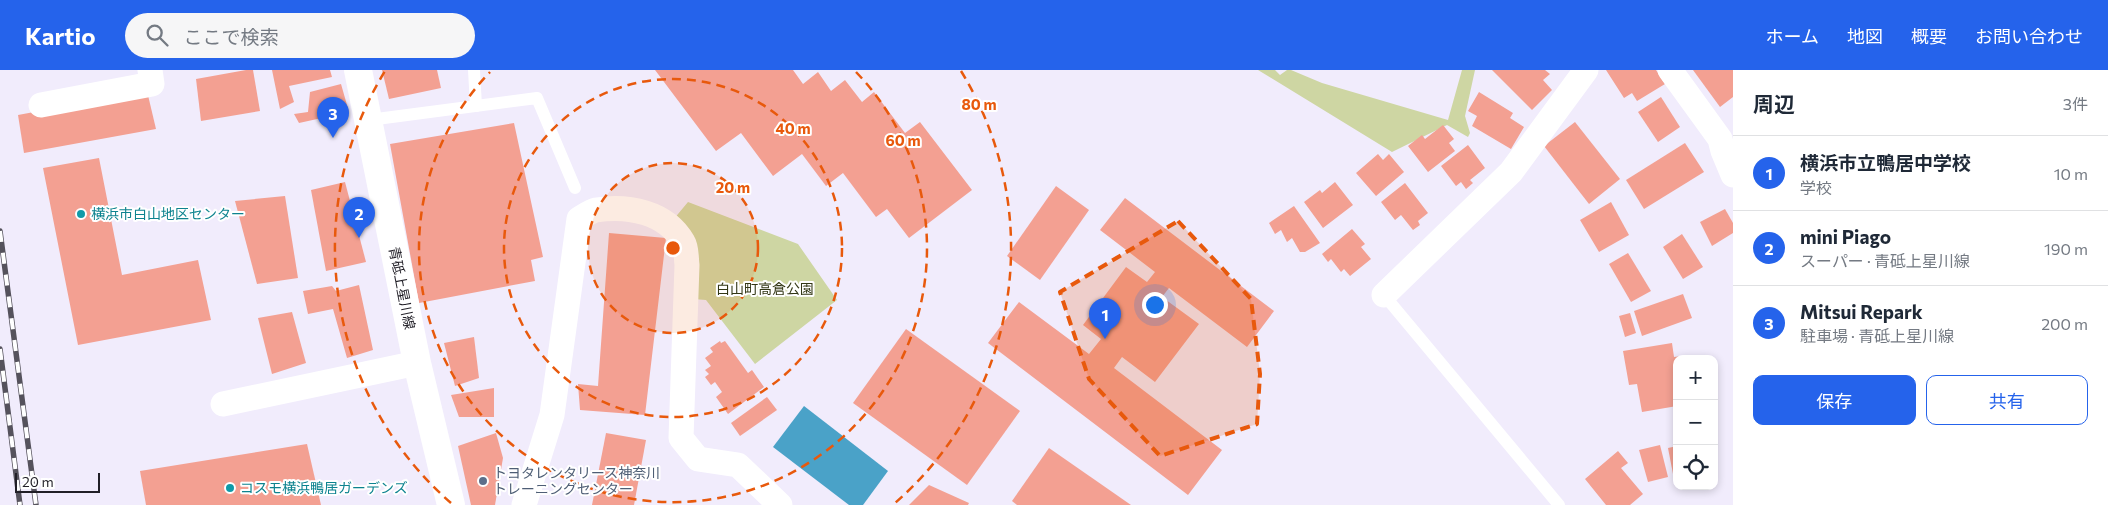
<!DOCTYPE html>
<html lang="ja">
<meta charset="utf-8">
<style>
:root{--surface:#fff;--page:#f6f6f7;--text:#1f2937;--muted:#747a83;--line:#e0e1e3;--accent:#2563eb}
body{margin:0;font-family:Commissioner,"Noto Sans JP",sans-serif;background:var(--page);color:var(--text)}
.controls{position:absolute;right:15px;bottom:15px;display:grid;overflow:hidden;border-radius:10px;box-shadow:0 2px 8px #0003}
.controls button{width:45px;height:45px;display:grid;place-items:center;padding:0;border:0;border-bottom:1px solid var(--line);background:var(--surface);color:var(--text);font:25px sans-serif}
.scale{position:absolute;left:15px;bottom:12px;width:85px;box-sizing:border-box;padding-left:5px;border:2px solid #211f27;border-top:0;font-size:14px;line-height:18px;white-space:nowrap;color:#211f27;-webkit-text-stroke:4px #fff;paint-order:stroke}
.you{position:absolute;left:1154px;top:234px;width:18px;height:18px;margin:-12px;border:4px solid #fff;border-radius:50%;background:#1a73e8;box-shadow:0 0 0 8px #1a73e833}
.badge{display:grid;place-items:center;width:32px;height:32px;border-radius:50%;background:var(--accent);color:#fff;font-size:16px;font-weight:700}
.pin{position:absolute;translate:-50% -41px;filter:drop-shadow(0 1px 2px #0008)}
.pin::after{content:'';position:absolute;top:26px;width:18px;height:15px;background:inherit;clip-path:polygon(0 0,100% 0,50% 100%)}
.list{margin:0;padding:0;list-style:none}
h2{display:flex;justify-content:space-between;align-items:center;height:65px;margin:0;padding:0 20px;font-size:21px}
h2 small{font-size:16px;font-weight:400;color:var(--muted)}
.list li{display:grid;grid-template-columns:32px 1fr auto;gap:15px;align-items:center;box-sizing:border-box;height:75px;padding:0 20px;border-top:1px solid var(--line)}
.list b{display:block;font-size:19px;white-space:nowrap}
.list p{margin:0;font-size:16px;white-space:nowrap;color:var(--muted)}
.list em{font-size:16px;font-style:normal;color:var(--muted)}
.actions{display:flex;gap:10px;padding:15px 20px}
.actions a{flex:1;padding:11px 0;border:1px solid var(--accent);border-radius:10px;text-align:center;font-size:18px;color:var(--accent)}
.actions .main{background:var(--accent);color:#fff}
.icon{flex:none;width:28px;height:28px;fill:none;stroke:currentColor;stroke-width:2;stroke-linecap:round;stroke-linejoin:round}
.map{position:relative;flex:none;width:1733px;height:435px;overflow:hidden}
header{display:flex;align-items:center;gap:30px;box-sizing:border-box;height:70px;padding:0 25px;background:var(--accent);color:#fff}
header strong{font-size:24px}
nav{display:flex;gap:28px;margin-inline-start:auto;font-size:18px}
.search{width:350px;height:45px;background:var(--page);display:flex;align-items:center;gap:12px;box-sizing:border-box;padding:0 18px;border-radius:28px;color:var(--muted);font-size:19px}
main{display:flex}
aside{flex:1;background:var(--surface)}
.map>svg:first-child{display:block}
.green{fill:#ced6a3}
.water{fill:#4aa2c8}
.building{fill:#f3a092}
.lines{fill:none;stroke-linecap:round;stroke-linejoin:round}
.lane{stroke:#fff;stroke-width:12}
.street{stroke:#fff;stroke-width:25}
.secondary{stroke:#fff;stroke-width:28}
.rail-casing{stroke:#55525c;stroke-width:5.5}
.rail{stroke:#fff;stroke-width:4;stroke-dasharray:11;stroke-linecap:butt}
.marked{fill:#e8590c;fill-opacity:0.2;stroke:#e8590c;stroke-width:4;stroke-dasharray:10 6;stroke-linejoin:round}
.ring{fill:none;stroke:#e8590c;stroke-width:2.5;stroke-dasharray:9 6}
.culture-dot{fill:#0f9aa8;stroke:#fff;stroke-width:2}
.service-dot{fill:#5c6f8a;stroke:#fff;stroke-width:2}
.labels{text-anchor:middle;stroke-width:4;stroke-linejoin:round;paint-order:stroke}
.culture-label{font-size:14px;fill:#0d838f;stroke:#fff;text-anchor:start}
.street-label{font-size:14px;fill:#211f27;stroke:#fff}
.park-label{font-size:14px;fill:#323615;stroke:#fff}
.service-label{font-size:14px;fill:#4e5e75;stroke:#fff;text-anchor:start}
.centre{fill:#e8590c;stroke:#fff;stroke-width:2.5}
.ring-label{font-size:15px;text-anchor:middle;font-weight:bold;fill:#e8590c;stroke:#fff;stroke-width:4;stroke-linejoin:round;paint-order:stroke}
</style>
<header>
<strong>Kartio</strong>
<div class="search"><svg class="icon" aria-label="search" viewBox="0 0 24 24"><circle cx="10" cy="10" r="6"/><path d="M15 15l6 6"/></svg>ここで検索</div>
<nav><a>ホーム</a><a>地図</a><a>概要</a><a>お問い合わせ</a></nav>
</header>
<main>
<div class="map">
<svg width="1733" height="435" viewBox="0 0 1733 435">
<rect width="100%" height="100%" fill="#f1ecfc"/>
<g class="green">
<path d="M 1258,0 L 1275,0 L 1280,5 L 1287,0 L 1291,0 L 1322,13 L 1448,50 L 1462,0 L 1475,0 L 1465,46 L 1470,63 L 1468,67 L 1447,55 L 1392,82 Z"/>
<path d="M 688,132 L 798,174 L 837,230 L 755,294 L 706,230 L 693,229 L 673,150 Z"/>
</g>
<path class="water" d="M 804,336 L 888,401 L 863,435 L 849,435 L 773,377 Z"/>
<g class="building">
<path d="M 246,0 L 253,0 L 260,41 L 201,51 L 196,9 Z"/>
<path d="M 272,0 L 330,0 L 332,7 L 289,16 L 294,32 L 280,39 Z"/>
<path d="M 382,0 L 437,0 L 441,18 L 389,29 Z"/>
<path d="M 655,0 L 793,0 L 803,14 L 818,2 L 831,21 L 845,10 L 862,32 L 874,22 L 905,63 L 920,52 L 972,120 L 909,168 L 887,139 L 876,147 L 843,103 L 826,116 L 802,84 L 773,106 L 741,63 L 716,81 Z"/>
<path d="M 1492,0 L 1545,0 L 1550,4 L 1543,10 L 1552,20 L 1532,40 Z"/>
<path d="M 1606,0 L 1656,0 L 1665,14 L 1637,31 L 1632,23 L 1624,28 Z"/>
<path d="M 1693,0 L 1733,0 L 1733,27 L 1720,37 Z"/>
<path d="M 341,14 L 349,42 L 299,53 L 294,44 L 308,42 L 310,22 Z"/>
<path d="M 147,21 L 156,59 L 24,83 L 18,45 Z"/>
<path d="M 1479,22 L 1513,43 L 1510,48 L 1524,57 L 1511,79 L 1472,56 L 1477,46 L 1468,41 Z"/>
<path d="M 1661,27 L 1680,57 L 1658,72 L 1638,42 Z"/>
<path d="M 1575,52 L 1620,109 L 1589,134 L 1544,76 Z"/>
<path d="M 514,53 L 543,187 L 531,190 L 535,211 L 419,233 L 390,74 Z"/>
<path d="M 1443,55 L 1454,69 L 1449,73 L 1455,81 L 1428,102 L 1408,76 L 1422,65 L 1425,69 Z"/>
<path d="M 1685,73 L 1704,102 L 1644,139 L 1626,110 Z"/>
<path d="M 1468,75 L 1485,98 L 1470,110 L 1473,113 L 1466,119 L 1461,112 L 1456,116 L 1441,96 Z"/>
<path d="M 1378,84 L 1383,90 L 1389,84 L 1404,102 L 1376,126 L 1356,103 Z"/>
<path d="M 99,88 L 122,205 L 198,190 L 211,250 L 78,275 L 43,98 Z"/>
<path d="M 345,112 L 366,192 L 326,201 L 311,120 Z"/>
<path d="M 1335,112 L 1353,135 L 1323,158 L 1304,132 L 1320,120 L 1322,123 Z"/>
<path d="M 1405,113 L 1428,143 L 1418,151 L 1420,155 L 1413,160 L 1401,145 L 1395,150 L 1381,132 Z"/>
<path d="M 1056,116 L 1089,140 L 1040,210 L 1007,186 Z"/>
<path d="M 285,126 L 298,208 L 257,214 L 235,131 Z"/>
<path d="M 1125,128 L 1274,241 L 1247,277 L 1169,218 L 1162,227 L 1199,254 L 1155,312 L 1122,287 L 1114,298 L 1222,380 L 1188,425 L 988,273 L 1019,232 L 1089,284 L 1101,269 L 1083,255 L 1126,197 L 1147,212 L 1155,202 L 1100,160 Z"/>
<path d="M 1611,132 L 1629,165 L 1599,182 L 1580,150 Z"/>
<path d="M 1294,136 L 1320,173 L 1305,182 L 1300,182 L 1292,168 L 1287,172 L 1281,160 L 1275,164 L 1269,153 Z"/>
<path d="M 1725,139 L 1733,153 L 1733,163 L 1712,176 L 1700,152 Z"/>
<path d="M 1352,159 L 1365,174 L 1361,177 L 1371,189 L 1350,206 L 1344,199 L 1341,202 L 1331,189 L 1328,192 L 1322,184 Z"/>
<path d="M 609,163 L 666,168 L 645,345 L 580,340 L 578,314 L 598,316 Z"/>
<path d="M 1682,164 L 1703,197 L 1683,209 L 1663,177 Z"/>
<path d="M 1628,183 L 1651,221 L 1631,232 L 1609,194 Z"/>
<path d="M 359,215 L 373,280 L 347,288 L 333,239 L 308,244 L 303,221 L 332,216 L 336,221 Z"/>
<path d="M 1683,224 L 1692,248 L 1642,266 L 1634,241 Z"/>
<path d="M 292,242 L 306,293 L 272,304 L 258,248 Z"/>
<path d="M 1630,243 L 1636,263 L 1625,267 L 1619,246 Z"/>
<path d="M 906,259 L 1020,341 L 967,415 L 853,333 Z"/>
<path d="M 474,267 L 479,308 L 455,316 L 444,273 Z"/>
<path d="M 720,271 L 721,273 L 725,271 L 748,303 L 752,300 L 764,317 L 728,344 L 716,327 L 722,322 L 715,312 L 711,315 L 705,307 L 709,304 L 705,300 L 711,296 L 705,288 L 713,282 L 710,278 Z"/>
<path d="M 1672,273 L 1674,287 L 1682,286 L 1682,289 L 1677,289 L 1677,336 L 1642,342 L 1637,314 L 1629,315 L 1623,281 Z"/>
<path d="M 494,318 L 494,347 L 459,347 L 451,325 Z"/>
<path d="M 767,327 L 777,340 L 740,366 L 731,353 Z"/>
<path d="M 496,363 L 503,388 L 495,435 L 471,435 L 458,376 Z"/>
<path d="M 606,363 L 646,370 L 634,435 L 592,435 Z"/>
<path d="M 307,374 L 321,435 L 146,435 L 140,401 Z"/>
<path d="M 1660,375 L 1668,407 L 1648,412 L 1639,380 Z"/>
<path d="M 1677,376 L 1677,403 L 1673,404 L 1668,378 Z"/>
<path d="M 1049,378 L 1131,435 L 1017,435 L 1012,431 Z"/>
<path d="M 1618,381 L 1628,393 L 1621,398 L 1643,424 L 1630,435 L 1606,435 L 1585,409 Z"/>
<path d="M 929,415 L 969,433 L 968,435 L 909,435 Z"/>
</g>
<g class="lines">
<g class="lane">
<path d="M 474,0 L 476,36"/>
<path d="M 369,50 L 537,28 L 575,118"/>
<path d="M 1384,225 L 1559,435"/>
</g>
<g class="street">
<path d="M 1670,0 L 1720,69 L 1723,81 L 1733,105"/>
<path d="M 41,35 L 152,14 L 150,0"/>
<path d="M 1384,225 L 1511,102 L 1586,0"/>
<path d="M 223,334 L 417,293"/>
<path d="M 524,435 L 552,345 L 579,149 C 584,146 591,141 596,140 C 628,135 666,142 683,172 C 687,178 686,189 687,195 L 681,368 L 698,389 L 738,395 L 780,435"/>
</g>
<path class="secondary" d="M 358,0 L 417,293 L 451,435"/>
<defs>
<g id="rail">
<path d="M 0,161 L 36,435"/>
<path d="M 0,279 L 20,435"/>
</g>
</defs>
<use href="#rail" class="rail-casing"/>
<use href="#rail" class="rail"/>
</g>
<path class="marked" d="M 1178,151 L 1251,229 L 1260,304 L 1257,354 L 1160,386 L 1089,309 L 1060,222 Z"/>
<circle cx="673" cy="178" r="85" fill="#e8590c" fill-opacity=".12"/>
<g class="ring">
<circle cx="673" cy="178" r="85"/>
<circle cx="673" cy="178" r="169"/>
<path d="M856 2A254 254 0 1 1 490 2"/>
<path d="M451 433A338 338 0 0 1 385 1M961 1A338 338 0 0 1 895 433"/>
</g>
<g class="culture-dot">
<circle cx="81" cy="144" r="5"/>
<circle cx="230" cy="418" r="5"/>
</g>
<circle class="service-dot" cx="483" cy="411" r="5"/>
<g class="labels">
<g class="culture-label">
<text x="91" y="149">横浜市白山地区センター</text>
<text x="240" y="423">コスモ横浜鴨居ガーデンズ</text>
</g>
<g class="street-label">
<text transform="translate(402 218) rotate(79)" y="5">青砥上星川線</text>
</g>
<g class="park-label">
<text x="765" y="224">白山町高倉公園</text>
</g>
<g class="service-label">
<text x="493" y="408">トヨタレンタリース神奈川<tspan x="493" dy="16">トレーニングセンター</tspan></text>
</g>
</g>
<circle cx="673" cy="178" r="8" class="centre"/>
<g class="ring-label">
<text x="979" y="40">80 m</text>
<text x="793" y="64">40 m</text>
<text x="903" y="76">60 m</text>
<text x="733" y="123">20 m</text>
</g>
</svg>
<div class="controls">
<button>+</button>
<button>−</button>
<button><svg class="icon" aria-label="locate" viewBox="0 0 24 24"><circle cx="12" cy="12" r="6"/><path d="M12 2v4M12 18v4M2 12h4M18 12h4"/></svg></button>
</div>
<div class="scale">20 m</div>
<div class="you"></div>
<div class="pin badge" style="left:1105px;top:269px">1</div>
<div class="pin badge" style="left:359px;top:168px">2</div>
<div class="pin badge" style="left:333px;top:68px">3</div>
</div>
<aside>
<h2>周辺<small>3件</small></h2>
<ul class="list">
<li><span class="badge">1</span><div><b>横浜市立鴨居中学校</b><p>学校</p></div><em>10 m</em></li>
<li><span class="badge">2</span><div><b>mini Piago</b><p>スーパー · 青砥上星川線</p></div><em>190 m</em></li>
<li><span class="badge">3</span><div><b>Mitsui Repark</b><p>駐車場 · 青砥上星川線</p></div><em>200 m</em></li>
</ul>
<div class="actions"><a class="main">保存</a><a>共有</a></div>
</aside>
</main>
